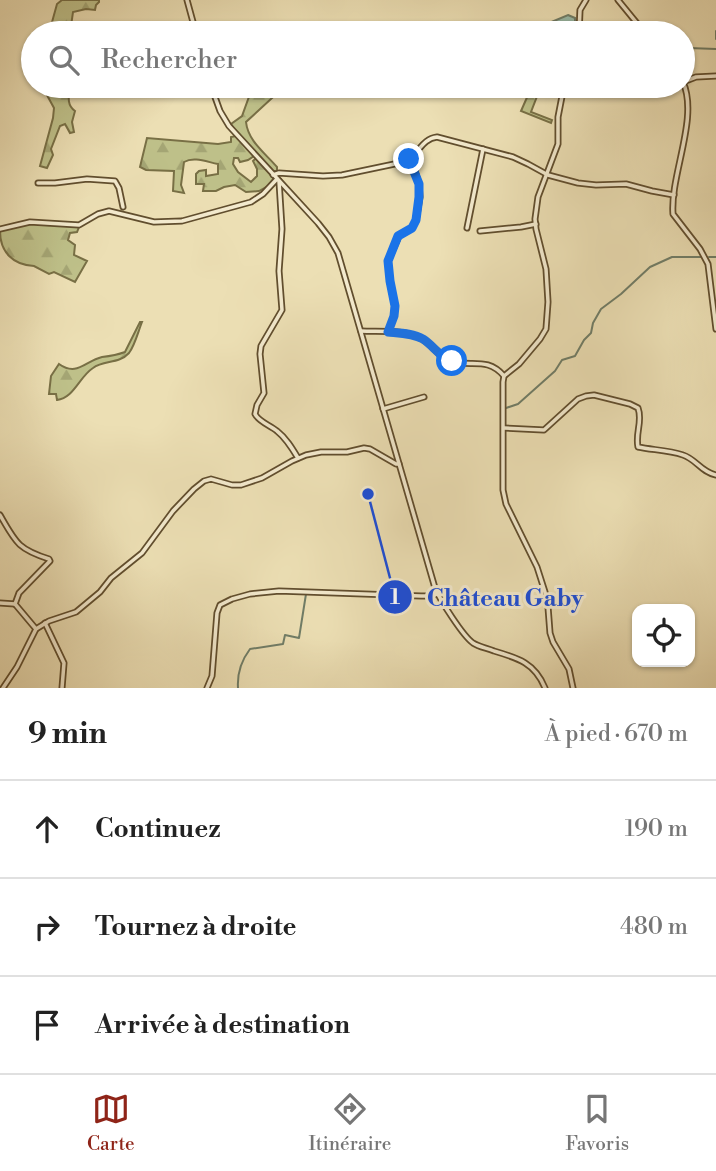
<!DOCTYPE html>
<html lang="fr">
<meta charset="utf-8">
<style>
:root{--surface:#fff;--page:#f6f6f6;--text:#222;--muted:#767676;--line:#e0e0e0;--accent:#8f2418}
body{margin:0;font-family:"Libre Bodoni",serif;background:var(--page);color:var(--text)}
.controls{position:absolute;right:21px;bottom:21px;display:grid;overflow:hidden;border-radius:14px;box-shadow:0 2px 5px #0004}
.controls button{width:63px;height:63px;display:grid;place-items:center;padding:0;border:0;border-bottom:2px solid var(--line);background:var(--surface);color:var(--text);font:35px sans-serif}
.stop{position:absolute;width:21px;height:21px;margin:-16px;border:5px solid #1a73e8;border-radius:50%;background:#fff}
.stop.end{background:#1a73e8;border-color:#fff;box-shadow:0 2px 7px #0008}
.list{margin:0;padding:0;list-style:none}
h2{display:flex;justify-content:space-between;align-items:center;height:91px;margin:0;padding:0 28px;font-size:30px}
h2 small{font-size:23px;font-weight:400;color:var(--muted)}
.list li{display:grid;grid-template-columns:46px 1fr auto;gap:21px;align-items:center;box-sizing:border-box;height:98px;padding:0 28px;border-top:2px solid var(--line)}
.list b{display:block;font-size:26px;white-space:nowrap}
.list em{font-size:23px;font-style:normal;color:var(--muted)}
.icon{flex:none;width:38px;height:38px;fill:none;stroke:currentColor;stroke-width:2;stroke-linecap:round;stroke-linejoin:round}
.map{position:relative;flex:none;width:716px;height:688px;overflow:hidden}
.search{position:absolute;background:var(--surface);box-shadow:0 2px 5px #0004;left:21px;right:21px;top:21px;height:77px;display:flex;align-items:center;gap:18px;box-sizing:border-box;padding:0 24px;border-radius:38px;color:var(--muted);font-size:26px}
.sheet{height:385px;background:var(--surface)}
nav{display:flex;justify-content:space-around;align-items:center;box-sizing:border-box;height:98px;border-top:2px solid var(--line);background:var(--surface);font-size:19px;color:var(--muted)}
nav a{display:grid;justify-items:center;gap:4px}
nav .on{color:var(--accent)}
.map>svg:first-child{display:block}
.forest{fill:url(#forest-firs);stroke:#786f45;stroke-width:2}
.water{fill:url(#water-waves);stroke:#707d67;stroke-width:2}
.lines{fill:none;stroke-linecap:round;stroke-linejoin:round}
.stream{stroke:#707d67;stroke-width:2}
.minor-casing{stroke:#614e2e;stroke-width:7}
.minor{stroke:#f3eace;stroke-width:3.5}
.route{stroke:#1a73e8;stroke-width:9}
.leader{fill:none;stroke:#1d4ed8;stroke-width:2.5}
.callout-dot{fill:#1d4ed8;stroke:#f3eace;stroke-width:2.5}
.mark-label{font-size:21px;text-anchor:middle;font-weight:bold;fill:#fff}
.callout-label{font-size:24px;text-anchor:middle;font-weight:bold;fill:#1d4ed8;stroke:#f3eace;stroke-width:6;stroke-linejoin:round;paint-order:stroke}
</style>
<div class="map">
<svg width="716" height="688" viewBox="0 0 716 688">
<defs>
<pattern id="forest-firs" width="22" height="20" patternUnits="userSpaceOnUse" patternTransform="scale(1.75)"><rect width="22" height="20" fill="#bec089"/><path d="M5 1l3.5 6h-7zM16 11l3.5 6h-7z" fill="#a4a574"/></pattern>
<pattern id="water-waves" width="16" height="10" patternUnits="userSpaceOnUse" patternTransform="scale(1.75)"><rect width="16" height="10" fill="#99bdab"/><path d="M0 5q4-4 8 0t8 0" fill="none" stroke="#84a291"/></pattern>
</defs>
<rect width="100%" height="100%" fill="#ecdfb4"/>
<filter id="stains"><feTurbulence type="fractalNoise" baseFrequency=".00286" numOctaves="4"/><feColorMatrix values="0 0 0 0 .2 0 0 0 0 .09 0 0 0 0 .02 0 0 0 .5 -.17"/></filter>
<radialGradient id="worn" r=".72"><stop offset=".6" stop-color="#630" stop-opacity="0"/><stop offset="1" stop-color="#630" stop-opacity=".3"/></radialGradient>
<g class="forest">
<path d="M 62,0 L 99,0 L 99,2 L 96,5 L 95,10 L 86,9 L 73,12 L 70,33 L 49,33 L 57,4 Z"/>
<path d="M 42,86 L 70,86 C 69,95 66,105 75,111 L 72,122 L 74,132 L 70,133 L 65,124 L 60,126 L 51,149 L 53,155 L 47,168 L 40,166 L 53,118 L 54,108 Z"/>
<path d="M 256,86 L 267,86 L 273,88 L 274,86 L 285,86 L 246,122 C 248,141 265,153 277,167 L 277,171 L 273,171 L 236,132 L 231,124 L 242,116 L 250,94 L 253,94 Z"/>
<path d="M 532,86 L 541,86 L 531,112 L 552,120 L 551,123 L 521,111 Z"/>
<path d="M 236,136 L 254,156 L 248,160 L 240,162 L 238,158 L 234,158 L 233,164 L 238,172 L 251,182 L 257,176 L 257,169 L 253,161 L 256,158 L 274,178 L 268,186 L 259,191 L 246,192 L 235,185 L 224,187 L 216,191 L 203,191 L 204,184 L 196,184 L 196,174 L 199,171 L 206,170 L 206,176 L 218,174 L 218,164 C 207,162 194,156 184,162 L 181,185 L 184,193 L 173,191 L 174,171 L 146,170 L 140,167 L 147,138 L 218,144 L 231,142 L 231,137 Z"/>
<path d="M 44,223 L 79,227 L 77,232 L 70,233 L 68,240 L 75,245 L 74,255 L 87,261 L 75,282 L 54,272 L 49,274 L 34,266 C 13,265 0,252 0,231 C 14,225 29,224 44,223 Z"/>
<path d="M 140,322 L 142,322 C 138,332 135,345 129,353 C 119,364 104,360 93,368 C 79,377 74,398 57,400 L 56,394 L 49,394 L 51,376 L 59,364 C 77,377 85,361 102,357 C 111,356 117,355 125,352 Z"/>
</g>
<path class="water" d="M 568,15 L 575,18 L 575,29 L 573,33 L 547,33 L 549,23 Z"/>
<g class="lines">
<g class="stream">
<path d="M 716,31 L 716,39"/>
<path d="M 536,33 L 549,30"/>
<path d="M 683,58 L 686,57 L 685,52 L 689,48 L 716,49"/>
<path d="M 709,257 L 716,257"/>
<path d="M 506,408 L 518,404 L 555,371 L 562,360 L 575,356 L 584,340 L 591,333 L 593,323 L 601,309 L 621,294 L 650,267 L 672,257 L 702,257"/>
<path d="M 238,688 C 237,673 241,661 250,649 L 283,644 L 285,635 L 299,638 L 306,594"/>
</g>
<defs>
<g id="minor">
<path d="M 187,0 L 196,33"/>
<path d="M 618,0 L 645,33"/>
<path d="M 579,33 L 580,10 L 586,0"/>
<path d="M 683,82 C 699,118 670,175 673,214 L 700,249 L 708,264 L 716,329"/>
<path d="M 683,82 L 696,77 L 716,76"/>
<path d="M 211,86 L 220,111 L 229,126 L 318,223 L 329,237 L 338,253 L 435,588 C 440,600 463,636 473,643 C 479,647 487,648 494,651 C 518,658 535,663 545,688"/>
<path d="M 273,175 L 279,173 L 323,176 L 342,175 L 404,162 C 419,155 421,139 437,137 L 513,157 L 528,164 L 548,175 L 578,183 L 596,185 L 626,184 L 652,191 L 674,195"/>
<path d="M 279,181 L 282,229 L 279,271 L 282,310 L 261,346 L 260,354 L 264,393 L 257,405 L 255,414 C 259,422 270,425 277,431 C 286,438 292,448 298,458"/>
<path d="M 38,183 L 55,183 L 87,179 L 115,181 L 119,188 L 123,207"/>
<path d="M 467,228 L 483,149"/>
<path d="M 0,229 L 30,222 L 79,225 L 98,214 L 109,211 L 154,222 L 182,221 L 251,202 L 263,194 L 277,179"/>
<path d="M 480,231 L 521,227 L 536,224"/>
<path d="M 361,331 C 380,332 405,329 422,339 C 432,344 437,355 448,360 C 469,369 486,355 504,376 L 503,382 L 503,490 L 506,504 L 537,567 L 545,592 L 548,607 L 550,633 L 553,642 L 569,669 L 573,688"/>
<path d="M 388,332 L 394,316 L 395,306 L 390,281 L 388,261 L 399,236 L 412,228 L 416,221 L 420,197 L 419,184 L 415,171 L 409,159"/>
<path d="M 504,376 L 519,364 L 540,339 L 546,329 L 548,302 L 546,269 L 536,229 L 535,219 L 538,197 L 558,144 L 558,117 L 564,86"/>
<path d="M 383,409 L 424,397"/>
<path d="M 504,428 L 544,430 L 578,399 L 586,396 L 594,395 L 630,404 L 638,408 C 643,421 635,433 638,447 C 652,450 668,450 683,455 C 696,459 701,472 716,475"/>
<path d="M 0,515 C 16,543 18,549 49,559 L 50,561 L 19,593 L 15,604"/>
<path d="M 0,603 L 15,604"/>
<path d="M 15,604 L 36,629"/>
<path d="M 45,623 L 64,663 L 62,688"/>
<path d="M 3,688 L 17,667 L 36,629 L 49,621 L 76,612 L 100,592 L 111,578 L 142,553 L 173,511 L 194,489 L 204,481 L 211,479 L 232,485 L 241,485 L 262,478 L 292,461 L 306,455 L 321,452 L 347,452 L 364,448 L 370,449 L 396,464 L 399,464"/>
<path d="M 207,688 L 212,676 L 217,613 L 220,605 L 232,599 L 250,594 L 279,591 L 421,596 L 431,596 L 437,594"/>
</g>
</defs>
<use href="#minor" class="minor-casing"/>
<use href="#minor" class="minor"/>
</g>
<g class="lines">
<path class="route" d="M 409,159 L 419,184 L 419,197 L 416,220 L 412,228 L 398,236 L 388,261 L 390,281 L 395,306 L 394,316 L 388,332 C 399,333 413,333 423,339 C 434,346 439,357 452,361"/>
</g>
<path class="leader" d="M368 494L395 597"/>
<g class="callout-dot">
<circle cx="368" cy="494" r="7"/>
<circle cx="395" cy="597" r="18"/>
</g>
<g class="mark-label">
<text x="395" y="604">1</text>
</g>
<g class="callout-label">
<text x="505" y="606">Château Gaby</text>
</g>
<rect width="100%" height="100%" filter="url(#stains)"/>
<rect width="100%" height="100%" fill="url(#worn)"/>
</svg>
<div class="controls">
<button><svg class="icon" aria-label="locate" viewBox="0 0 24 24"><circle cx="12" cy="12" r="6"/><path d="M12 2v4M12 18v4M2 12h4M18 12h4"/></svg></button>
</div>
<div class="stop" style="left:452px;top:361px"></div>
<div class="stop end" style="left:409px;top:159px"></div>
<div class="search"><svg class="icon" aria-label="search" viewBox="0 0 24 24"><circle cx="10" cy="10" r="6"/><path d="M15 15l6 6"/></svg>Rechercher</div>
</div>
<section class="sheet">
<h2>9 min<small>À pied · 670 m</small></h2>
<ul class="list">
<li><svg class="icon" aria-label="ahead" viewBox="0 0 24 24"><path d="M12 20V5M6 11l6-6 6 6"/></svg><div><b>Continuez</b></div><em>190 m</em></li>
<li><svg class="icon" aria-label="right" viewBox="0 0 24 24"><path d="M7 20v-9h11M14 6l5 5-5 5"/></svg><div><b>Tournez à droite</b></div><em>480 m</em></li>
<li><svg class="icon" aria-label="arrive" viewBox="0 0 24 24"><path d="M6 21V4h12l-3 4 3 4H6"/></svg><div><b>Arrivée à destination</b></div></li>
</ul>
</section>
<nav>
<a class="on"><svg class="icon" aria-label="map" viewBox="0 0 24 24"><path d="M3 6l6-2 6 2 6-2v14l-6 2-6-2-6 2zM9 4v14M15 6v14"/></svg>Carte</a>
<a><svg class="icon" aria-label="directions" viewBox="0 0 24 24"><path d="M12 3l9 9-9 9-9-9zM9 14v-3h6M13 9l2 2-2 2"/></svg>Itinéraire</a>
<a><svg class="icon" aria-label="saved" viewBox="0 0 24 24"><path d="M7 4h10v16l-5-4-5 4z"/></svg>Favoris</a>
</nav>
